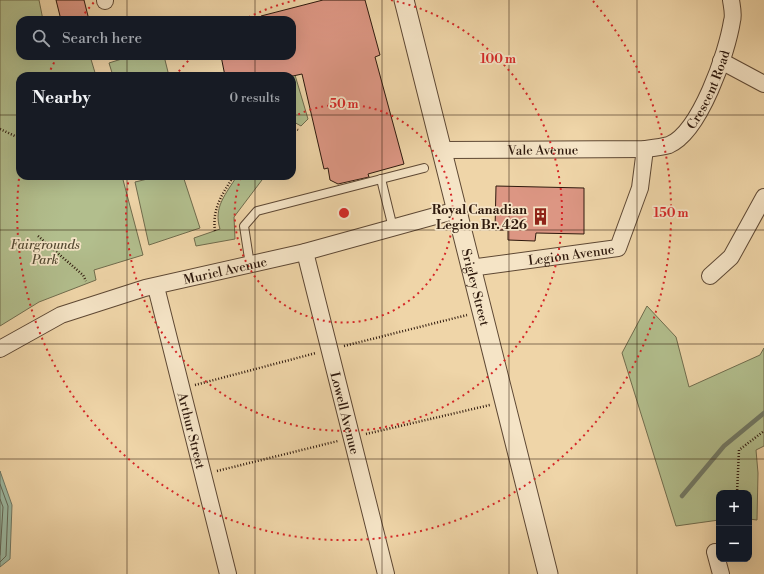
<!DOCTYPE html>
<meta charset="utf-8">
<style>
:root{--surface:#171b24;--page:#242831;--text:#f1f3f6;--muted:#9ea1a6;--line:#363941}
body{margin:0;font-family:"Libre Bodoni",serif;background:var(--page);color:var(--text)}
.controls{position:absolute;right:12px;bottom:12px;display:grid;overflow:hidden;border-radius:8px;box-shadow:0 4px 16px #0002}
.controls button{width:36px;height:36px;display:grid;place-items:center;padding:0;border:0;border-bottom:1px solid var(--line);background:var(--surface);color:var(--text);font:20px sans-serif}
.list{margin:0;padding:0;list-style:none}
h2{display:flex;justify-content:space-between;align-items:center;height:52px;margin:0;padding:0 16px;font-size:17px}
h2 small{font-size:13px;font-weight:400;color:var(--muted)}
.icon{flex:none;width:22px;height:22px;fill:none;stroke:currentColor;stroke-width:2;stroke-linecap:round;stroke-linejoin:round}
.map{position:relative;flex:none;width:764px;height:574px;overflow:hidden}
.search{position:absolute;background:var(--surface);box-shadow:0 4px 16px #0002;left:16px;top:16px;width:280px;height:44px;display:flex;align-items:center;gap:10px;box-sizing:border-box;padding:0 14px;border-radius:12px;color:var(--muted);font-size:15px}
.panel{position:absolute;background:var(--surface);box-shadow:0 4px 16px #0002;left:16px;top:72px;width:280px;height:108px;border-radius:12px}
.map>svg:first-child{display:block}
.green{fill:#b2be8d;stroke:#706c4d}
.water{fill:#9cb9a2;stroke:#707966}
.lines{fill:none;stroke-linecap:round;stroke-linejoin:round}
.shore{stroke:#656958;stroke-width:1}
.stream{stroke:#707966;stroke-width:4.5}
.building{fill:#dc9683;stroke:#2e190d}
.service-casing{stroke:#5e4834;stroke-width:10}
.minor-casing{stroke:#5e4834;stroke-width:18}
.tertiary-casing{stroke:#5e4834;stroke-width:21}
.path{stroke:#2e190d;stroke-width:2.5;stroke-dasharray:1 2;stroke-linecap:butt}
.service{stroke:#f5e4c6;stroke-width:8}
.minor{stroke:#f5e4c6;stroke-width:16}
.tertiary{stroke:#f5e4c6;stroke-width:19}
.grid{fill:none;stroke:#2e190d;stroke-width:1;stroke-opacity:0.55}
.ring{fill:none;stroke:#d62828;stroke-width:2;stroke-dasharray:2 4}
.labels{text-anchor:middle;stroke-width:3.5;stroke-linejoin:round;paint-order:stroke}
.street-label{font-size:13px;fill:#2e190d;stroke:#f5e4c6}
.poi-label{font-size:13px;font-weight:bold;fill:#2e190d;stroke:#f5e4c6;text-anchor:end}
.park-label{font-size:13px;font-style:italic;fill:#564b33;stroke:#f5e4c6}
.centre{fill:#d62828;stroke:#f5e4c6;stroke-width:2}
.ring-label{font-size:12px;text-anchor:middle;font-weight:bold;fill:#d62828;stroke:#f5e4c6;stroke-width:3.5;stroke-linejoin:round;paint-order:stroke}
</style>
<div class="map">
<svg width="764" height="574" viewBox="0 0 764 574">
<rect width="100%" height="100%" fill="#efd5a8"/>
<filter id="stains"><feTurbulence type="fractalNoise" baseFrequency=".005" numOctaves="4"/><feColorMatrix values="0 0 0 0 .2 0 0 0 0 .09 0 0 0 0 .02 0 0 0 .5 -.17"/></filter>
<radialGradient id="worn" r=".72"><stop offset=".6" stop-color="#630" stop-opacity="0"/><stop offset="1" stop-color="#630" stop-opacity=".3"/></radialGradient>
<g class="green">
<path d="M 0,0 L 39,0 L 43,20 L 20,20 L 20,56 L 90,56 L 96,76 L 20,76 L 20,176 L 122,176 L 143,255 L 94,270 L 96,280 L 39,302 L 0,326 Z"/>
<path d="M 131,56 L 164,56 L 169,76 L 113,76 L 109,63 Z"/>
<path d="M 295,75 L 308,119 L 301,126 L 292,121 L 292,76 Z"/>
<path d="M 160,176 L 183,176 L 200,228 L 149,245 L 135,182 Z"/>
<path d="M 237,176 L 265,176 L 234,217 L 235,239 L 196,246 L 194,238 L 220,229 C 213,207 226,194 237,176 Z"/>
<path d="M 647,306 L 676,337 L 689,387 L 760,355 L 764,348 L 764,446 L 756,450 L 758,473 L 757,520 L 749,519 L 749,493 L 719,493 L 719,520 L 676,526 L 622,353 Z"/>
</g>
<path class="water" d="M 0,471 L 12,505 L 10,559 L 0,567 Z"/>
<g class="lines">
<g class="shore">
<path d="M 0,484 L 8,506 L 6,556 L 0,562"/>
<path d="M 0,499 L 3,507 L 0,555"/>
</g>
<path class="stream" d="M 682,496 L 724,446 L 764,413"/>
</g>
<g class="building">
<path d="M 56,0 L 84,0 L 89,20 L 61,20 Z"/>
<path d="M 323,0 L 365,0 L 380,55 L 375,57 L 404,164 L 368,174 L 369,177 L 338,184 L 330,180 L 328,168 L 324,169 L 302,74 L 293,76 L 225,76 L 221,56 L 292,56 L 292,20 L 261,20 L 261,16 Z"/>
<path d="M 496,186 L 584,188 L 584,234 L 536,233 L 535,241 L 508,240 L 508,230 L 495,230 Z"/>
</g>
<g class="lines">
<defs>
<g id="service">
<path d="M 381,179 L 393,228"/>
<path d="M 250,265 L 244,226 L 257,211 L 424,168"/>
</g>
<g id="minor">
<path d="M 105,0 L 105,1"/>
<path d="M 721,61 L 764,84"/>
<path id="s1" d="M 442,150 L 645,149 C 653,148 662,147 669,145 C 700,132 727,53 732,21 C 734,15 732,7 731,0"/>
<path id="s2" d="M 305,252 L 386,574"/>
<path id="s3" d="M 470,268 L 618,248 L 640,188 L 645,149"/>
<path d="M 710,276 L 731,257 L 764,197"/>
<path id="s4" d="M 156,287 L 228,574"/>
<path id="s5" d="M 0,349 L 61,315 L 145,288 L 305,252 L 457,210"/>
<path d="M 715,552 L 721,574"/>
</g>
<g id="tertiary">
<path id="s6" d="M 404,0 L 548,574"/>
</g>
</defs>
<use href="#service" class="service-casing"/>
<use href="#minor" class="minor-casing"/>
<use href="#tertiary" class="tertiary-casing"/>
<g class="path">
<path d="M 292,127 L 298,130"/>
<path d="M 0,129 L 15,136"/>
<path d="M 148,176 L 149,179"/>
<path d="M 215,231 C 212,209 222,194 234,176"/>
<path d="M 38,236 L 83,275 L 86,281"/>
<path d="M 344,346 L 467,315"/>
<path d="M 195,385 L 316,353"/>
<path d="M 366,434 L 490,405"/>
<path d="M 217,471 L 338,441"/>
<path d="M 737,493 L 739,450 L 764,431"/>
</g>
<use href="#service" class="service"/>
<use href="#minor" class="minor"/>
<use href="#tertiary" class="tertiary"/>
</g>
<path class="grid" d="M 127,0 L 127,20M 255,0 L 255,20M 382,0 L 382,574M 509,0 L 509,574M 637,0 L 637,574M 127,56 L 127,76M 255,56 L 255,76M 0,115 L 20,115M 292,115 L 764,115M 127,176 L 127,574M 255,176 L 255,574M 0,230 L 764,230M 0,344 L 764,344M 0,459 L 764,459"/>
<g class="ring">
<path d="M293 117A109 109 0 1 1 241 177"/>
<path d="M175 76A218 218 0 0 1 193 56M243 20A218 218 0 0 1 297 0M391 0A218 218 0 1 1 129 177"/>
<path d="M48 75A327 327 0 0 1 57 57M81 18A327 327 0 0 1 95 1M593 1A327 327 0 1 1 20 170"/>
</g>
<defs>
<symbol id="building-bare" viewBox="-9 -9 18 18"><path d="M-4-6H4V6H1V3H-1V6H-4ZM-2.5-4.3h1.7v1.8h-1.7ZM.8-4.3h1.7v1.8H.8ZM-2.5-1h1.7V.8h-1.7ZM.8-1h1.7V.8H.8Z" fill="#8f2418" stroke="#f5e4c6" stroke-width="2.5" paint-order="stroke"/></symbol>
</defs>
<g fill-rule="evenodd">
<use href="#building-bare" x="528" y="204" width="25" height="25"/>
</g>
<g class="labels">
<g class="street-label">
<text dy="5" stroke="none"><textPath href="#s1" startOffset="297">Crescent Road</textPath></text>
<text dy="5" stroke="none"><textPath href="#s1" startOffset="101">Vale Avenue</textPath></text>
<text dy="5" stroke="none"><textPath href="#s3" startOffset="102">Legion Avenue</textPath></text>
<text dy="5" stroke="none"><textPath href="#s5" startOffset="240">Muriel Avenue</textPath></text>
<text dy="5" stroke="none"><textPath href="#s6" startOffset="296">Srigley Street</textPath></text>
<text dy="5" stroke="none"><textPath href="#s2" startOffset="166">Lowell Avenue</textPath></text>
<text dy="5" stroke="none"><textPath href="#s4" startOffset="148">Arthur Street</textPath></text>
</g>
<g class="poi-label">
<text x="527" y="214">Royal Canadian<tspan x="527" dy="15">Legion Br. 426</tspan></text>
</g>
<g class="park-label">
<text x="45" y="249">Fairgrounds<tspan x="45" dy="15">Park</tspan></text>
</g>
</g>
<circle cx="344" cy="213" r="6" class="centre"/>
<g class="ring-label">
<text x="498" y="63">100 m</text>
<text x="344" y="108">50 m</text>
<text x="671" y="217">150 m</text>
</g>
<rect width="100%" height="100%" filter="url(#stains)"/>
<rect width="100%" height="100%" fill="url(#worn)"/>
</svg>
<div class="controls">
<button>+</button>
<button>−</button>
</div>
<div class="search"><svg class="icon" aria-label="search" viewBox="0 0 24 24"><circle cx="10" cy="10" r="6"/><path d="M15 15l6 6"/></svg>Search here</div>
<section class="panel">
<h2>Nearby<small>0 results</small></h2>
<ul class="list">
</ul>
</section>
</div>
